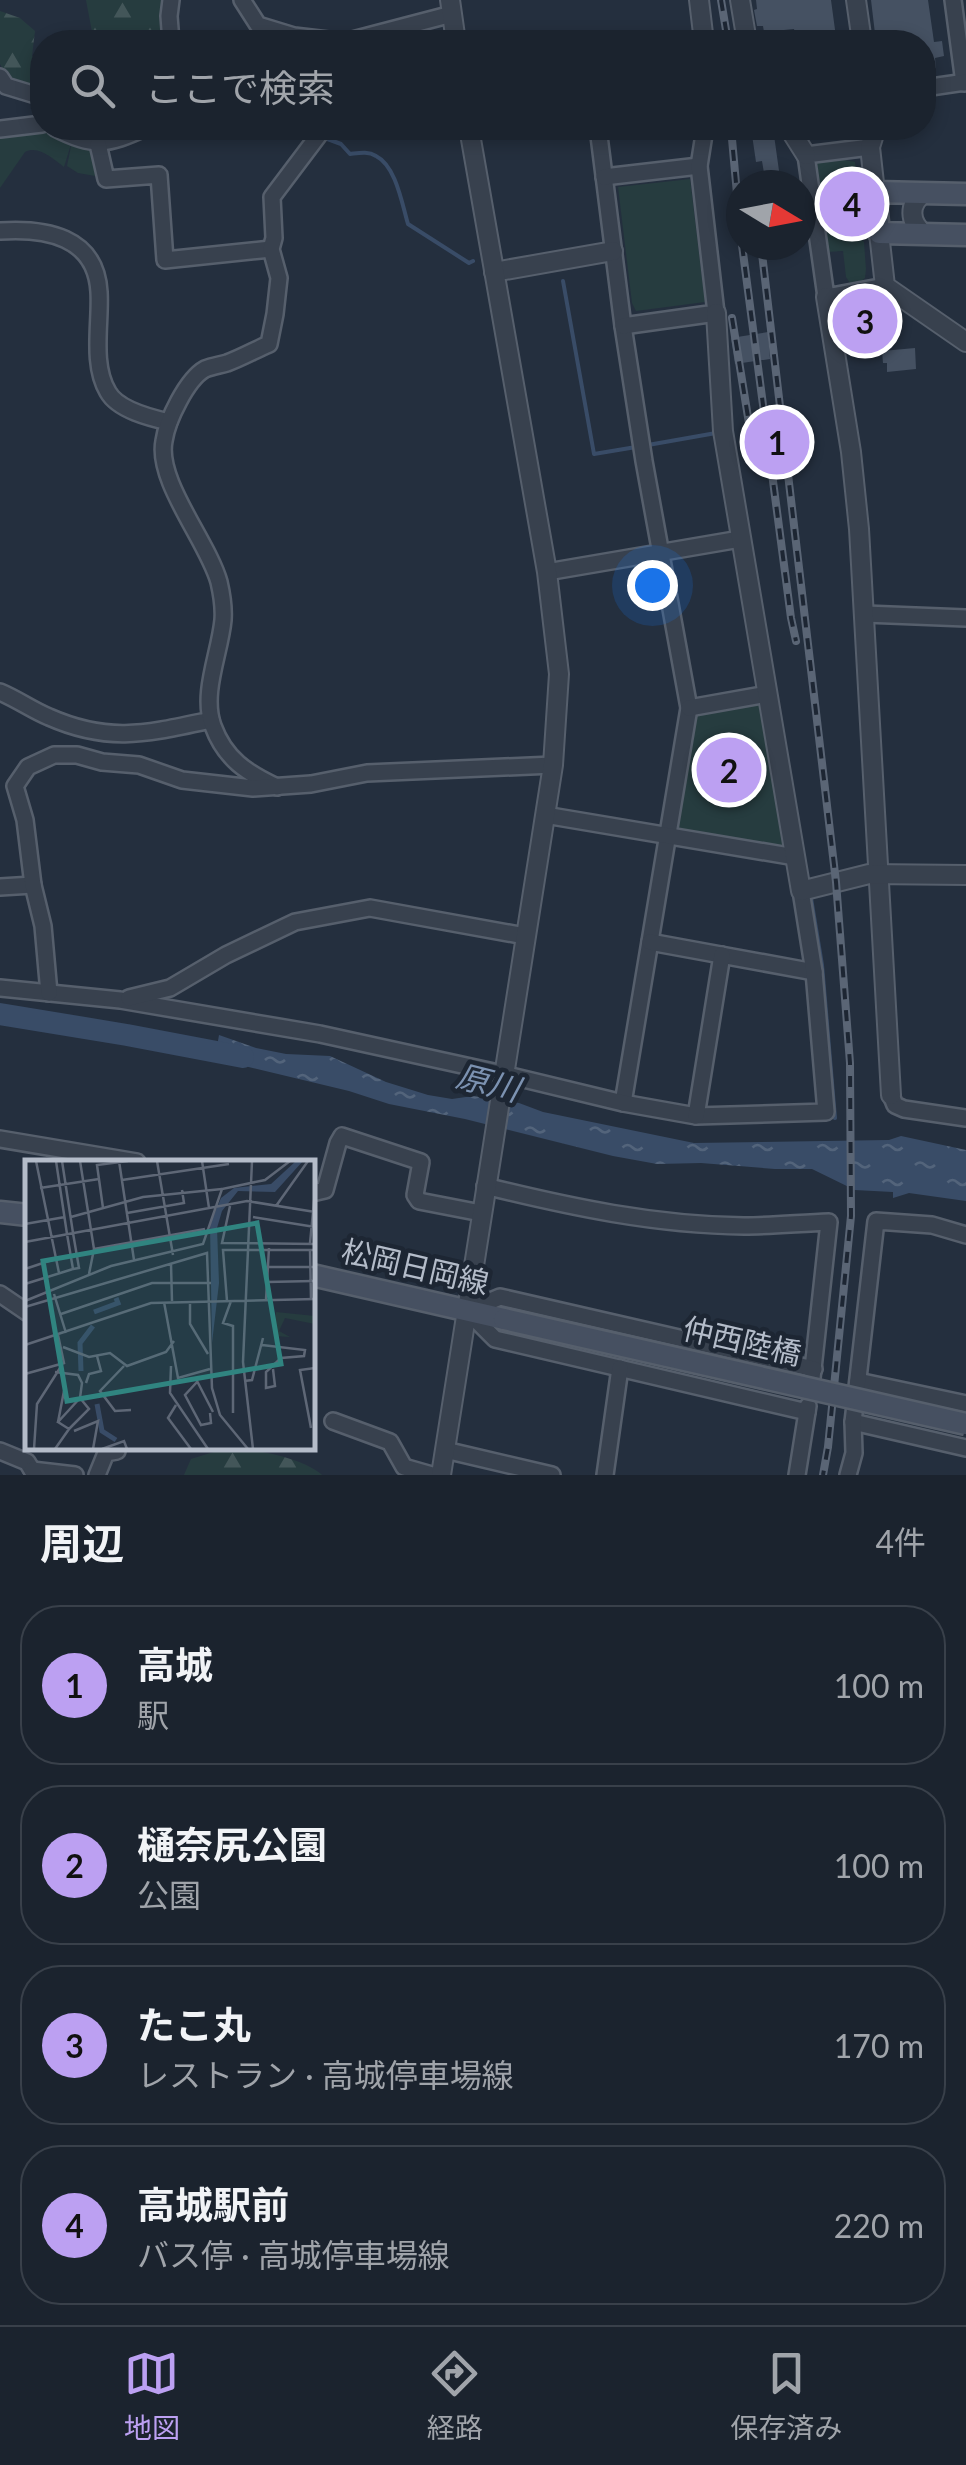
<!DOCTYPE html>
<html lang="ja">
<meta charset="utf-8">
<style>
:root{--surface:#1b232e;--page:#282f3a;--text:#f1f3f6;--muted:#a0a4aa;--line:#39404a;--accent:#bca0f2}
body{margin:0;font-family:Lato,"Noto Sans JP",sans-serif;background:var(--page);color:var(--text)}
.compass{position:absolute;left:726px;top:170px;width:90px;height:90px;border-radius:50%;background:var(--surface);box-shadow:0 5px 15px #0003;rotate:100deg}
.you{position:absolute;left:652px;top:585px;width:35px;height:35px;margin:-25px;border:8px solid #fff;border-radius:50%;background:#1a73e8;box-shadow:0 0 0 15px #1a73e833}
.badge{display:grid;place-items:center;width:65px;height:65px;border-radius:50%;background:var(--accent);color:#111;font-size:32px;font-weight:700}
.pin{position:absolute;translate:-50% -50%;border:5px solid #fff;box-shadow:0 2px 10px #0006}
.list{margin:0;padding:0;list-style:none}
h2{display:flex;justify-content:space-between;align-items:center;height:130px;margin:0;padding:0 40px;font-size:42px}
h2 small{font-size:32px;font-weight:400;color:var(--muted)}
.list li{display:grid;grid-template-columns:65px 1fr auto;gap:30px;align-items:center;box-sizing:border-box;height:160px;margin:0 20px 20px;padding:0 20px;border:2px solid var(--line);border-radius:40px}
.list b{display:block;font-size:38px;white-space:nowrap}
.list p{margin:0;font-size:32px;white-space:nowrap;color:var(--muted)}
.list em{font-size:32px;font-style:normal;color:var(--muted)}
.icon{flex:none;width:55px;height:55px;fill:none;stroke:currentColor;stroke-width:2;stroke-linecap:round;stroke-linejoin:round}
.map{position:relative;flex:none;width:966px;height:1475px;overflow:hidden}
.search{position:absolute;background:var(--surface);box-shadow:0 5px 15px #0003;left:30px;right:30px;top:30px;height:110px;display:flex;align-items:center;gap:25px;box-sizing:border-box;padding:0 35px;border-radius:40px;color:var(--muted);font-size:38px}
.sheet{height:850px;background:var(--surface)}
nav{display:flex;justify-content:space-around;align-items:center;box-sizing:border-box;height:140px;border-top:2px solid var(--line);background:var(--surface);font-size:28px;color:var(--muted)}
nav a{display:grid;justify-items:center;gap:5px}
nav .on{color:var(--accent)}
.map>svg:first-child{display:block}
.green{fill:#263c3f}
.forest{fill:url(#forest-firs)}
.water{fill:url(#water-ripples)}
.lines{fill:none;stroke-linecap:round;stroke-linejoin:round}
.stream{stroke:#394c67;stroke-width:4}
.river{stroke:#394c67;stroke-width:22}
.building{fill:#455162}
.minor-casing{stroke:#565f6c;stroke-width:20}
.tertiary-casing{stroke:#565f6c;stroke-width:22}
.secondary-casing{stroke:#565f6c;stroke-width:25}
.minor{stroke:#38414e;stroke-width:15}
.tertiary{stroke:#38414e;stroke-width:18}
.secondary{stroke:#465061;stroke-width:20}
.rail-casing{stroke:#5a6575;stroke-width:8}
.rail{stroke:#1d2633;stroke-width:4;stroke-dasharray:11;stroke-linecap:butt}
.secondary-bridge-casing{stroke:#565f6c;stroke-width:25;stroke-linecap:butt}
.secondary-bridge{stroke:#465061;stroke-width:20}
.labels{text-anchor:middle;stroke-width:9;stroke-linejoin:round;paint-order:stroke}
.street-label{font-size:30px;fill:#b4bcc9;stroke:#1d2633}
.water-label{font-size:32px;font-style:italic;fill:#7c92b1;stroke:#1d2633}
.inset-river{fill:none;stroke:#394c67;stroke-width:5}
.inset-road{fill:none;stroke:#5e6776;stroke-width:2.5}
.view{fill:#308480;fill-opacity:0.15;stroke:#308480;stroke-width:5}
.inset-edge{fill:none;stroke:#b4bcc9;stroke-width:5}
</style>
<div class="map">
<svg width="966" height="1475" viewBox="0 0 966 1475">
<defs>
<pattern id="forest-firs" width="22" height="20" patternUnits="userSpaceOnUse" patternTransform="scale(2.5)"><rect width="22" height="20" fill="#263c3f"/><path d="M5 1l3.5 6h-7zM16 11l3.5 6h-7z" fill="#435659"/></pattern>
<pattern id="water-ripples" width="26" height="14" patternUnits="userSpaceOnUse" patternTransform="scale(2.5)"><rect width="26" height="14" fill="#394c67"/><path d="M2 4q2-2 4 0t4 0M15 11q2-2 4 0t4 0" fill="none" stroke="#53647b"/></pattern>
</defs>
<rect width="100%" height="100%" fill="#242f3e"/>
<g class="green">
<path d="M 53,128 L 94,145 L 101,177 L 78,173 L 67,166 L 72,141 L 64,167 C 53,159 39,145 25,152 L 0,188 L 0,131 Z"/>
<path d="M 845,160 L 855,162 L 858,190 L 851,199 L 855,231 L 864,242 L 866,269 L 865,278 L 859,283 L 850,283 L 846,277 L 843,251 L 827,252 L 817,162 Z"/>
<path d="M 690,179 L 705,302 L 636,311 L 632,303 L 618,187 Z"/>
<path d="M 757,702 L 762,705 L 787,846 L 783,849 L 679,830 L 675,824 L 693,717 L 698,712 Z"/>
</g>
<g class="forest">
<path d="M 86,0 L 168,0 L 168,42 L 94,42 Z"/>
<path d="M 0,11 L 20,18 L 35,31 L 32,56 L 42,63 L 42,92 L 9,80 L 0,64 Z"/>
<path d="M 227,1448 C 252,1448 304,1458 322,1475 L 184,1475 L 191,1459 Z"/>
</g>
<path class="water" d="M 219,1035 L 256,1048 L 286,1054 L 330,1056 L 386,1082 L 428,1095 L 452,1099 L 473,1096 L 519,1103 L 543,1112 L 694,1143 L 889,1140 L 901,1136 L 966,1150 L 966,1201 L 909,1193 L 893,1198 L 893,1192 L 855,1190 L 812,1169 L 775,1169 L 701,1163 L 657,1164 L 613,1156 L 465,1119 L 389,1104 L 349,1091 L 215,1059 Z"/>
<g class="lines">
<g class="stream">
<path d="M 224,128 L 260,137 L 268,137 L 279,133 L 312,135"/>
<path d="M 322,137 L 341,144 L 350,154 C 359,153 368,151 376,156 C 396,166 402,204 408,224 L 469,263 L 473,261"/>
<path d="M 563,281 L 594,454 L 636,447"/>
<path d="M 648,445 L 716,433"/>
<path d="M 811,898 L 822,965 L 835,1118"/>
</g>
<path class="river" d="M 0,1014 L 127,1035 L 243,1057"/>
</g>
<g class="building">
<path d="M 756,0 L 831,0 L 836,37 L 814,40 L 814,42 L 796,42 L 794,29 L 764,32 L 763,26 L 757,26 L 754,10 L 757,9 Z"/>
<path d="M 871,0 L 928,0 L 934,42 L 942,41 L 944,56 L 935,58 L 936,68 L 924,70 L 924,42 L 876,42 Z"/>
<path d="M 751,128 L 773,128 L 781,185 L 766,185 L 762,161 L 756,162 Z"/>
<path d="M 867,311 L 869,329 L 861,330 L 862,339 L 846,341 L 842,315 Z"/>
<path d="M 768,332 L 770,359 L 735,364 L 731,338 Z"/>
<path d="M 915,348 L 916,369 L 887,372 L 887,363 L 883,363 L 882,351 Z"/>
</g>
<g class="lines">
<defs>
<g id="minor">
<path d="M 171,0 L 169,16 L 171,42"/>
<path d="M 242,0 L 258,25 L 294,36 L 345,42 L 452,14"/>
<path d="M 953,0 L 964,83"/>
<path d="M 719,42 L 745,39"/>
<path d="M 0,77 L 6,86 L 42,97"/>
<path d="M 924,88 L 966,82"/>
<path d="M 55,128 C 93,148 108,145 145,128"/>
<path d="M 598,128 L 623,326 L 644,461 L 689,708 L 623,1103"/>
<path d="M 0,129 L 42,124"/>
<path d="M 98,144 L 106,179 L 159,175 L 165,260 L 271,249"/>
<path d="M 870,147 L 806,155 L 826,297 L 885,286"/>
<path d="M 604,177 L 699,166"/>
<path d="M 0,231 C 45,228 96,236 99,292 C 101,322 91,364 108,392 C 118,410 151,418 169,422"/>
<path d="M 623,326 L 716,313 L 699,166 L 705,128"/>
<path d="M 547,572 L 740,539"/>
<path d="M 865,614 L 966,618"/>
<path d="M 0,692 C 17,699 32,710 49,717 C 110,744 149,733 211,720"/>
<path d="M 689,708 L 767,694"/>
<path d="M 277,787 C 247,773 225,759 213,726 C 201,693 220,653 223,620 C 224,607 222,595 219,582 C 208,542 156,481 164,441 C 167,420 187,379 205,369 C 212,366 220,365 227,363 C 241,358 255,350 269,344 L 275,314 L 279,278 L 271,249 L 274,238 L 272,197 L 324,128"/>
<path d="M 545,815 L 795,857"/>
<path d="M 0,887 L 33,885"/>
<path d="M 650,942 L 814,972"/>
<path d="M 0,988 L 120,1000 L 320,1034 L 503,1074 L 623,1103 L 696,1116 L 826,1112 L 814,972 L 801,891"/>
<path d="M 49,993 L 43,926 L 33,885 L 25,820 L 15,786 L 28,767 L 54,755 L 77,755 L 102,762 L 139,765 L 182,780 L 253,788 L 311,784 L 367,773 L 553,765"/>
<path d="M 129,998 L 170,988 L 226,955 L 295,922 L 370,908 L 525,936"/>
<path d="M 891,1095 L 895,1105 L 904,1109 L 966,1118"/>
<path d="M 696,1116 L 722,955"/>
<path d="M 0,1139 L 137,1162"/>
<path d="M 485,1186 C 570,1207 655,1225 744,1226 C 772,1226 801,1223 829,1222 L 812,1378"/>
<path d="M 312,1193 L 325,1190 L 338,1143 L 342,1136 L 421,1162 L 415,1195 L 419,1201 L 481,1213"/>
<path d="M 0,1294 L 28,1313"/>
<path d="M 858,1381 L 966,1404"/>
<path d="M 807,1412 L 495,1339 L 467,1311 L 500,1297 L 814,1369"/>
<path d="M 333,1421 L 390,1442 L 404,1467 L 432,1475"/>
<path d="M 853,1422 L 966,1448"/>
<path d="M 445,1450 L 552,1475"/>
<path d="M 0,1451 L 27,1462 L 35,1475"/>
<path d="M 32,1470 L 75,1475"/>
<path d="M 97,1475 L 106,1453 L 117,1451"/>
<path d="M 605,1475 L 620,1368"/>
<path d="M 797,1475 L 808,1406"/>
<path d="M 848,1475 L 854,1453 L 853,1422 L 876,1221 L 932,1225 L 966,1235"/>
</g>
<g id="tertiary">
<path d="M 450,0 L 456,42"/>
<path d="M 699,0 L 704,42"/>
<path d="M 740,0 L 747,42"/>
<path d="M 856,0 L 862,42"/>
<path d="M 789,128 L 806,155"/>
<path d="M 874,128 L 874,134 L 870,147 L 875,192"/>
<path d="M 879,233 L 885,286 L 966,342"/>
<path d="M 924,234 C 909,222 908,204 924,193"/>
<path d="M 494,272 L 613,251"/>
<path d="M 826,297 L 851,452 L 859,529 L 891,1095"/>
<path d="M 716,313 L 723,431 L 801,891 L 869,874 L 966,875"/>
<path d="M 441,1475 L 553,765 L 559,674 L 547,572 L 469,128"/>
</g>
<g id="secondary">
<path d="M 966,194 L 875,192 L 879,233 L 966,235"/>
<path d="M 0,1212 L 28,1215"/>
<path d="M 312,1275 L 504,1319"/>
</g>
</defs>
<use href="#minor" class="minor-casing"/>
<use href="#tertiary" class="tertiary-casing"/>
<use href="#secondary" class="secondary-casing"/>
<use href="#minor" class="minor"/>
<use href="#tertiary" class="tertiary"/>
<use href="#secondary" class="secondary"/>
<defs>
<g id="rail">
<path d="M 721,0 L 728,42"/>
<path d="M 731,128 L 741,238"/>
<path d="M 742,245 L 791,618 L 796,641"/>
<path d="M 761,245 L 836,882 L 850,1063 L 851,1216 L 828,1447 L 823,1475"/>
<path d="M 732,318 L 752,442"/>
</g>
</defs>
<use href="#rail" class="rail-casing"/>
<use href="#rail" class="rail"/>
<defs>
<path id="secondary-bridge" d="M 504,1319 L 966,1424"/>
</defs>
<use href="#secondary-bridge" class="secondary-bridge-casing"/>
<use href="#secondary-bridge" class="secondary-bridge"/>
</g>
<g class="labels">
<g class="street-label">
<text transform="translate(415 1268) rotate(13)" y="10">松岡日岡線</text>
<text transform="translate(742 1342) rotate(13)" y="10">仲西陸橋</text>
</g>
<g class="water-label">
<text transform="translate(488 1083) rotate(14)" y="11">原川</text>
</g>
</g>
<g transform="translate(25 1160)">
<rect width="290" height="290" fill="#242f3e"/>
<path d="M 251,152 L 290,156 L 290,164 L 260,158 L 254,171 L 265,177 L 249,176 Z" fill="#263c3f"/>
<path d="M 271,1 L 278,1 L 250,32 L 213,31 L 197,51 L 192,68 L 194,123 L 187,183 L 185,64 L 196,38 L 209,28 L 246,24 Z" fill="#394c67"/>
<path class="inset-river" d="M 69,152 L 93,143 L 91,138M 56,211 L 55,183 L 68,166M 72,244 L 77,271 L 91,280"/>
<path class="inset-road" d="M 11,1 L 34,113M 31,1 L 42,74M 37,1 L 48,73M 55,1 L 69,89 L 64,114M 94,1 L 109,100M 132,1 L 148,95M 177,1 L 184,48M 227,1 L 218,202 L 228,289M 97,20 L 204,4M 15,28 L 74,19M 205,46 L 197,83 L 290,84M 251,46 L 283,1M 78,48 L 72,5 L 103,1M 102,53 L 159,43 L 157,30M 46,57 L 118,37 L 197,29M 228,57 L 290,67M 0,64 L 40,57M 42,74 L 48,109 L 54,108 L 48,73M 0,82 L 222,41 L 290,52M 285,83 L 290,31M 69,89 L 180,69M 285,90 L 286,139M 146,104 L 147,141M 243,107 L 289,107M 0,109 L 30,99M 242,122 L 288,121M 0,124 L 48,109M 29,134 L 41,173M 241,140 L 244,88M 0,141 L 86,106 L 178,84 L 197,29 L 240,20 L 265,1M 165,141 L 165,164 L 183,194M 202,141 L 198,90 L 290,90M 206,141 L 198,163 L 208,166 L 208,253M 139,142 L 153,218 L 185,209M 0,147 L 182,93 L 187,228 L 195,255 L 223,289M 36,154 L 127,123 L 186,123M 0,185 L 126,143 L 290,139M 237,185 L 280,190 L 279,196 L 256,198 L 241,212 L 241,228 L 250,226 L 248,209M 38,187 L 64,197 L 85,193 L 102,206 L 141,192 L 149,181M 99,206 L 75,231 L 90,251 L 106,250M 146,206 L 145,233 L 183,289M 30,212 L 53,215 L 57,223 L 55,238 L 33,262 L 44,269 L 30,289M 0,214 L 39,203 L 33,175M 171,219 L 188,252M 219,221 L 227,220 L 238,178M 172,222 L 160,235 L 176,265 L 186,263 L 185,253M 61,223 L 64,214 L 76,211 L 72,196M 151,245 L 143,258 L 166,289M 33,262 L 39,231M 286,268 L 275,210 L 290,208M 44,269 L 64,249 L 55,238M 49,271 L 73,261 L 68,289M 9,289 L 12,244 L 35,208M 77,289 L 99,281 L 102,289"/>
<path class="view" d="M 232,63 L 256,204 L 42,241 L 18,101 Z"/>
<rect width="290" height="290" class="inset-edge"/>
</g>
</svg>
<svg class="compass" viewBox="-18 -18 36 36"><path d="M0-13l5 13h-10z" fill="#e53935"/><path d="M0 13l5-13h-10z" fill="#a0a4aa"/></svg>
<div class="you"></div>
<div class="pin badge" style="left:777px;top:442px">1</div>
<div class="pin badge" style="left:729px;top:770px">2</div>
<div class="pin badge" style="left:865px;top:321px">3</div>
<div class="pin badge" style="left:852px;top:204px">4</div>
<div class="search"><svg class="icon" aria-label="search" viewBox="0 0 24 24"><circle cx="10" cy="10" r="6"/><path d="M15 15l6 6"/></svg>ここで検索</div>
</div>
<section class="sheet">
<h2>周辺<small>4件</small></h2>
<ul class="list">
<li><span class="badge">1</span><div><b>高城</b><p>駅</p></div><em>100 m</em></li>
<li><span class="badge">2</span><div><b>樋奈尻公園</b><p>公園</p></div><em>100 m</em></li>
<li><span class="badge">3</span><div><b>たこ丸</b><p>レストラン · 高城停車場線</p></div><em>170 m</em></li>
<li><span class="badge">4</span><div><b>高城駅前</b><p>バス停 · 高城停車場線</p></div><em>220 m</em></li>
</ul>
</section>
<nav>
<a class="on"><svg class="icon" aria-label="map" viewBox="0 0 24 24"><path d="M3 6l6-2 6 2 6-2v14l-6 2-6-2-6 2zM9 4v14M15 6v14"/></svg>地図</a>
<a><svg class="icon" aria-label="directions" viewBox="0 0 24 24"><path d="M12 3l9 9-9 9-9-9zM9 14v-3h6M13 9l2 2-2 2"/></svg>経路</a>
<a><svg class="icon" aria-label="saved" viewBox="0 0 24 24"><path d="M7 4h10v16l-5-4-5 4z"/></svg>保存済み</a>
</nav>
